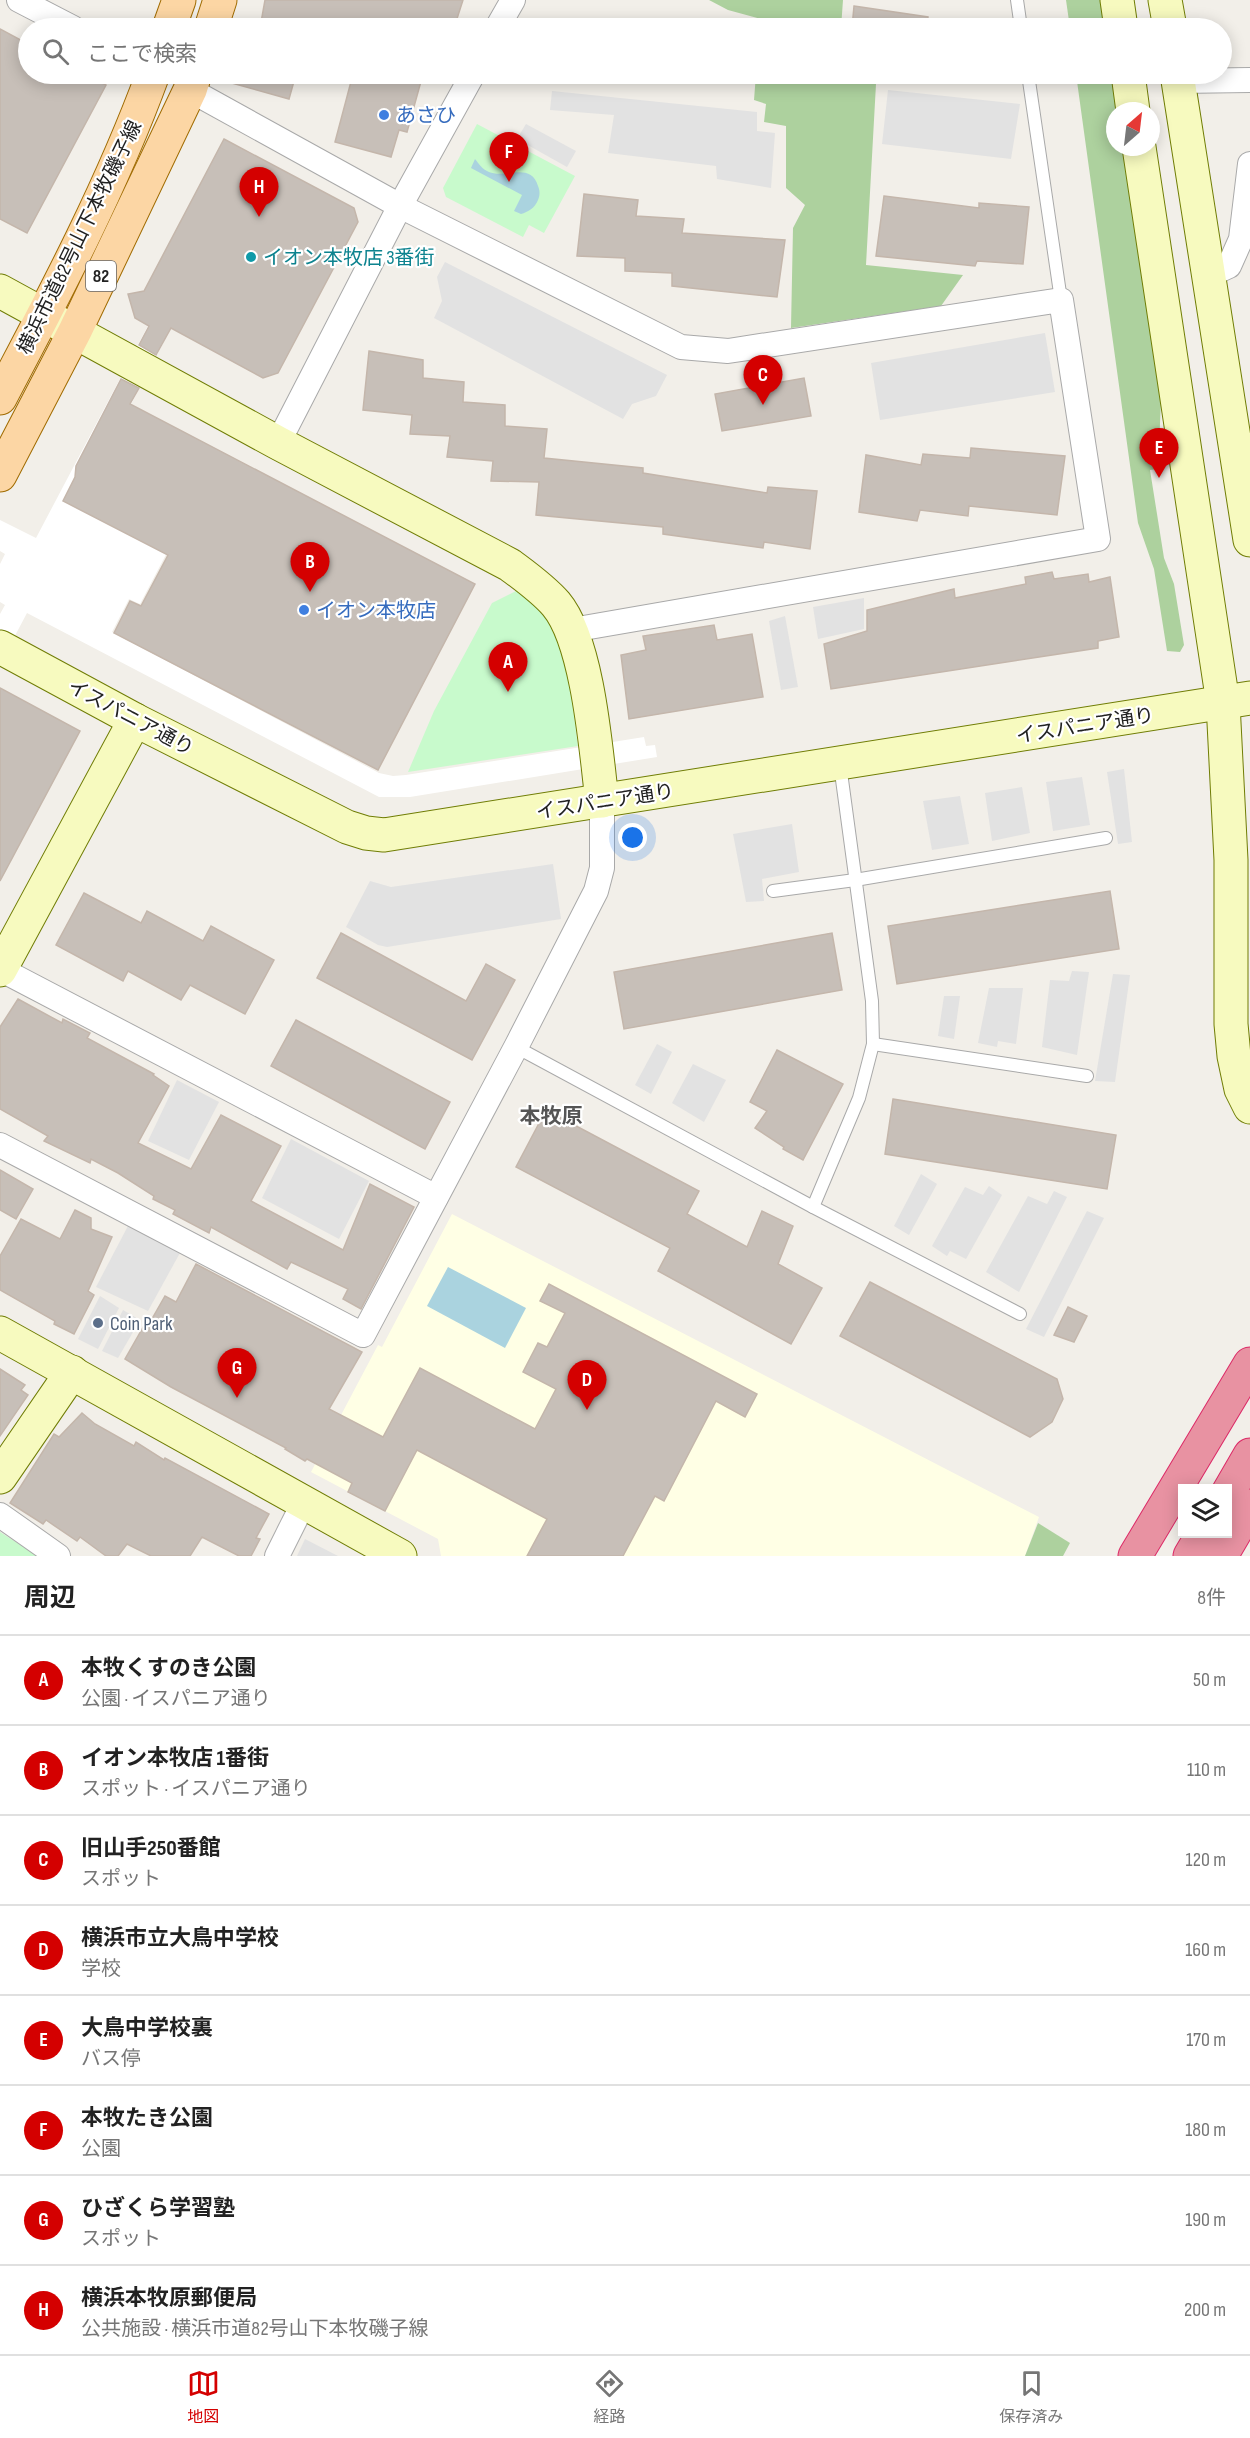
<!DOCTYPE html>
<html lang="ja">
<meta charset="utf-8">
<style>
:root{--surface:#fff;--page:#f6f6f6;--text:#222;--muted:#767676;--line:#e0e0e0;--accent:#d40000}
body{margin:0;font-family:"Sofia Sans Condensed","Noto Sans JP",sans-serif;background:var(--page);color:var(--text)}
.controls{position:absolute;right:18px;bottom:18px;display:grid;overflow:hidden;border-radius:0px;box-shadow:0 3px 15px #0003}
.controls button{width:54px;height:54px;display:grid;place-items:center;padding:0;border:0;border-bottom:2px solid var(--line);background:var(--surface);color:var(--text);font:30px sans-serif}
.compass{position:absolute;left:1106px;top:102px;width:54px;height:54px;border-radius:50%;background:var(--surface);box-shadow:0 3px 15px #0003;rotate:28deg}
.you{position:absolute;left:633px;top:838px;width:21px;height:21px;margin:-15px;border:4px solid #fff;border-radius:50%;background:#1a73e8;box-shadow:0 0 0 9px #1a73e833}
.badge{display:grid;place-items:center;width:39px;height:39px;border-radius:50%;background:var(--accent);color:#fff;font-size:20px;font-weight:700}
.pin{position:absolute;translate:-50% -50px;filter:drop-shadow(0 2px 3px #0008)}
.pin::after{content:'';position:absolute;top:32px;width:21px;height:18px;background:inherit;clip-path:polygon(0 0,100% 0,50% 100%)}
.list{margin:0;padding:0;list-style:none}
h2{display:flex;justify-content:space-between;align-items:center;height:78px;margin:0;padding:0 24px;font-size:26px}
h2 small{font-size:20px;font-weight:400;color:var(--muted)}
.list li{display:grid;grid-template-columns:39px 1fr auto;gap:18px;align-items:center;box-sizing:border-box;height:90px;padding:0 24px;border-top:2px solid var(--line)}
.list b{display:block;font-size:22px;white-space:nowrap}
.list p{margin:0;font-size:20px;white-space:nowrap;color:var(--muted)}
.list em{font-size:20px;font-style:normal;color:var(--muted)}
.icon{flex:none;width:33px;height:33px;fill:none;stroke:currentColor;stroke-width:2;stroke-linecap:round;stroke-linejoin:round}
.map{position:relative;flex:none;width:1250px;height:1556px;overflow:hidden}
.search{position:absolute;background:var(--surface);box-shadow:0 3px 15px #0003;left:18px;right:18px;top:18px;height:66px;display:flex;align-items:center;gap:15px;box-sizing:border-box;padding:0 21px;border-radius:33px;color:var(--muted);font-size:22px}
.sheet{height:798px;background:var(--surface)}
nav{display:flex;justify-content:space-around;align-items:center;box-sizing:border-box;height:84px;border-top:2px solid var(--line);background:var(--surface);font-size:16px;color:var(--muted)}
nav a{display:grid;justify-items:center;gap:3px}
nav .on{color:var(--accent)}
.map>svg:first-child{display:block}
.education{fill:#ffffe5}
.forest{fill:#add19e}
.park{fill:#c8facc}
.parking{fill:#e2e2e2}
.water{fill:#aad3df}
.pier{fill:#fff}
.building{fill:#c7bfb8;stroke:#c4b6ab;stroke-width:1.5}
.lines{fill:none;stroke-linecap:round;stroke-linejoin:round}
.lane-casing{stroke:#a9a9a9;stroke-width:14}
.street-casing{stroke:#a9a9a9;stroke-width:26}
.secondary-casing{stroke:#707d05;stroke-width:35}
.primary-casing{stroke:#a06b00;stroke-width:35}
.highway-casing{stroke:#dc2a67;stroke-width:35}
.lane{stroke:#fff;stroke-width:12}
.street{stroke:#fff;stroke-width:24}
.secondary{stroke:#f7fabf;stroke-width:33}
.primary{stroke:#fcd6a4;stroke-width:33}
.highway{stroke:#e892a2;stroke-width:33}
.shop-dot{fill:#3f7fe0;stroke:#fff;stroke-width:2}
.culture-dot{fill:#0f9aa8;stroke:#fff;stroke-width:2}
.service-dot{fill:#5c6f8a;stroke:#fff;stroke-width:2}
.labels{text-anchor:middle;stroke-width:4.5;stroke-linejoin:round;paint-order:stroke}
.shield{fill:#fff;stroke:#646464;stroke-width:1.5}
.shield-label{font-size:18px;font-weight:bold;fill:#222}
.shop-label{font-size:20px;fill:#366cbe;stroke:#fff;text-anchor:start}
.street-label{font-size:20px;fill:#222;stroke:#fff}
.culture-label{font-size:20px;fill:#0d838f;stroke:#fff;text-anchor:start}
.service-label{font-size:20px;fill:#4e5e75;stroke:#fff;text-anchor:start}
.neighbourhood-label{font-size:21px;font-weight:bold;fill:#555;stroke:#fff}
</style>
<div class="map">
<svg width="1250" height="1556" viewBox="0 0 1250 1556">
<rect width="100%" height="100%" fill="#f2efe9"/>
<path class="education" d="M 452,1214 L 1039,1517 L 1025,1556 L 441,1556 L 438,1539 L 311,1472 L 378,1345 L 382,1347 Z"/>
<g class="forest">
<path d="M 709,0 L 843,0 L 841,28 L 761,28 L 761,19 L 728,10 Z"/>
<path d="M 1066,0 L 1100,0 L 1105,28 L 1070,28 Z"/>
<path d="M 756,74 L 839,74 L 839,80 L 876,84 L 866,265 L 963,275 L 941,306 L 791,328 L 793,228 L 805,205 L 786,188 L 786,126 L 764,122 L 766,104 L 754,100 Z"/>
<path d="M 1076,74 L 1111,74 L 1117,111 L 1115,111 L 1115,147 L 1123,147 L 1161,401 L 1158,469 L 1150,470 L 1164,558 L 1174,584 L 1184,645 L 1180,652 L 1167,651 L 1154,569 L 1138,523 Z"/>
<path d="M 1038,1523 L 1070,1543 L 1063,1556 L 1025,1556 Z"/>
</g>
<g class="park">
<path d="M 477,124 L 575,176 L 544,233 L 529,225 L 523,237 L 446,197 L 443,188 Z"/>
<path d="M 520,589 C 528,598 539,607 545,617 C 570,654 572,702 578,746 L 408,772 L 434,711 L 492,603 Z"/>
<path d="M 0,1532 L 38,1556 L 0,1556 Z"/>
</g>
<g class="parking">
<path d="M 888,90 L 1020,104 L 1011,159 L 882,144 Z"/>
<path d="M 552,91 L 757,112 L 757,131 L 775,133 L 771,188 L 717,179 L 716,166 L 608,153 L 614,115 L 550,110 Z"/>
<path d="M 526,124 L 576,151 L 567,167 L 517,139 Z"/>
<path d="M 445,262 L 667,375 L 656,396 L 632,404 L 623,419 L 434,318 L 442,301 L 437,277 Z"/>
<path d="M 1045,333 L 1055,392 L 880,420 L 871,363 Z"/>
<path d="M 864,598 L 864,629 L 818,639 L 813,607 Z"/>
<path d="M 785,616 L 798,687 L 781,690 L 769,621 Z"/>
<path d="M 1124,769 L 1132,842 L 1118,844 L 1107,772 Z"/>
<path d="M 1082,777 L 1090,825 L 1053,831 L 1046,782 Z"/>
<path d="M 1022,787 L 1030,833 L 992,841 L 985,793 Z"/>
<path d="M 960,796 L 969,844 L 932,850 L 923,801 Z"/>
<path d="M 792,824 L 799,872 L 762,879 L 764,901 L 746,902 L 733,834 Z"/>
<path d="M 553,864 L 561,919 L 387,947 L 378,945 L 346,927 L 370,881 L 391,887 Z"/>
<path d="M 1072,971 L 1089,972 L 1077,1055 L 1042,1047 L 1050,980 L 1069,981 Z"/>
<path d="M 1113,974 L 1130,975 L 1115,1082 L 1095,1081 Z"/>
<path d="M 989,988 L 1023,988 L 1016,1044 L 998,1041 L 997,1047 L 978,1043 Z"/>
<path d="M 944,996 L 960,996 L 954,1039 L 938,1036 Z"/>
<path d="M 657,1044 L 672,1052 L 651,1094 L 635,1085 Z"/>
<path d="M 693,1064 L 726,1080 L 704,1122 L 672,1103 Z"/>
<path d="M 177,1080 L 219,1102 L 189,1160 L 148,1141 Z"/>
<path d="M 291,1139 L 369,1181 L 339,1239 L 262,1198 Z"/>
<path d="M 921,1174 L 937,1184 L 909,1235 L 894,1226 Z"/>
<path d="M 989,1186 L 1002,1195 L 966,1259 L 950,1251 L 947,1256 L 932,1246 L 965,1187 L 983,1195 Z"/>
<path d="M 1054,1191 L 1067,1197 L 1019,1292 L 986,1272 L 1028,1196 L 1047,1204 Z"/>
<path d="M 1087,1211 L 1104,1218 L 1044,1337 L 1026,1329 Z"/>
<path d="M 129,1224 L 181,1251 L 148,1311 L 96,1287 Z"/>
<path d="M 100,1296 L 119,1308 L 98,1349 L 78,1339 Z"/>
<path d="M 123,1310 L 140,1320 L 118,1358 L 102,1351 Z"/>
<path d="M 305,1539 L 338,1556 L 297,1556 Z"/>
</g>
<g class="water">
<path d="M 475,159 C 479,164 482,169 489,172 C 505,179 531,161 538,186 C 540,191 540,195 538,200 C 535,208 528,212 521,214 L 514,211 L 522,195 L 471,168 Z"/>
<path d="M 448,1267 L 526,1308 L 505,1348 L 427,1306 Z"/>
</g>
<path class="pier" d="M 151,320 L 170,330 L 83,496 L 172,543 L 140,604 L 129,599 L 112,632 L 379,773 L 393,776 L 406,775 L 644,737 L 646,746 L 655,745 L 657,757 L 410,797 L 379,797 L 27,613 L 0,664 L 0,614 L 5,605 L 0,602 L 0,564 L 5,554 L 0,551 L 0,520 L 36,538 Z"/>
<g class="building">
<path d="M 265,0 L 463,0 L 454,28 L 260,28 Z"/>
<path d="M 854,6 L 928,17 L 927,28 L 852,28 Z"/>
<path d="M 0,29 L 28,44 L 28,74 L 85,74 L 106,85 L 27,233 L 0,219 Z"/>
<path d="M 218,74 L 296,74 L 289,99 L 217,79 Z"/>
<path d="M 353,74 L 423,74 L 407,132 L 399,130 L 391,157 L 335,142 Z"/>
<path d="M 224,139 L 354,208 L 358,222 L 278,373 L 263,378 L 171,328 L 156,355 L 139,345 L 149,326 L 135,318 L 128,294 L 144,291 Z"/>
<path d="M 584,194 L 638,200 L 636,216 L 684,219 L 682,233 L 785,240 L 777,297 L 672,286 L 672,273 L 625,271 L 625,258 L 577,256 Z"/>
<path d="M 884,196 L 979,208 L 979,203 L 1029,207 L 1023,264 L 977,261 L 975,266 L 876,256 Z"/>
<path d="M 369,351 L 423,360 L 423,378 L 464,382 L 463,402 L 505,405 L 505,426 L 547,429 L 544,458 L 643,468 L 643,473 L 767,493 L 768,487 L 817,491 L 810,549 L 764,542 L 763,548 L 663,534 L 663,527 L 536,515 L 539,482 L 491,481 L 493,461 L 447,457 L 450,436 L 410,434 L 412,415 L 363,410 Z"/>
<path d="M 804,378 L 811,416 L 722,431 L 715,394 Z"/>
<path d="M 121,379 L 139,388 L 130,404 L 475,584 L 378,770 L 114,633 L 130,601 L 141,606 L 168,555 L 63,501 L 75,477 L 76,466 Z"/>
<path d="M 971,448 L 1065,456 L 1057,515 L 969,506 L 968,516 L 920,510 L 917,521 L 859,512 L 866,455 L 921,465 L 923,454 L 970,458 Z"/>
<path d="M 1052,572 L 1054,579 L 1088,574 L 1089,582 L 1110,577 L 1119,637 L 1098,641 L 1098,648 L 831,689 L 824,644 L 867,631 L 867,610 L 954,589 L 955,598 L 1026,584 L 1025,577 Z"/>
<path d="M 714,625 L 717,640 L 752,634 L 763,697 L 629,719 L 621,655 L 646,650 L 643,636 Z"/>
<path d="M 0,688 L 80,731 L 0,881 Z"/>
<path d="M 1110,891 L 1119,949 L 897,984 L 888,926 Z"/>
<path d="M 84,893 L 141,923 L 147,911 L 203,941 L 211,926 L 274,960 L 245,1014 L 190,985 L 181,1000 L 128,971 L 123,981 L 56,945 Z"/>
<path d="M 341,933 L 466,1001 L 486,964 L 515,980 L 472,1060 L 317,978 Z"/>
<path d="M 832,933 L 842,990 L 624,1029 L 614,972 Z"/>
<path d="M 18,999 L 62,1023 L 63,1019 L 90,1033 L 87,1038 L 154,1074 L 153,1075 L 169,1086 L 138,1143 L 191,1169 L 221,1115 L 281,1146 L 251,1201 L 343,1250 L 370,1184 L 414,1207 L 361,1309 L 343,1299 L 348,1289 L 291,1262 L 287,1269 L 211,1227 L 209,1233 L 173,1214 L 175,1210 L 153,1199 L 154,1196 L 118,1173 L 91,1159 L 90,1163 L 44,1141 L 48,1136 L 0,1109 L 0,1027 Z"/>
<path d="M 296,1020 L 450,1102 L 425,1149 L 271,1066 Z"/>
<path d="M 777,1050 L 843,1084 L 803,1160 L 783,1149 L 784,1147 L 755,1128 L 767,1111 L 750,1102 Z"/>
<path d="M 893,1099 L 1116,1135 L 1107,1189 L 885,1154 Z"/>
<path d="M 546,1110 L 699,1191 L 687,1214 L 747,1247 L 762,1211 L 793,1226 L 778,1264 L 822,1288 L 791,1344 L 658,1271 L 670,1248 L 516,1167 Z"/>
<path d="M 0,1170 L 33,1189 L 16,1219 L 0,1210 Z"/>
<path d="M 75,1210 L 91,1218 L 91,1229 L 112,1237 L 88,1291 L 94,1295 L 74,1334 L 54,1324 L 55,1321 L 0,1290 L 0,1256 L 21,1219 L 60,1239 Z"/>
<path d="M 196,1264 L 362,1352 L 329,1409 L 383,1437 L 420,1368 L 535,1429 L 556,1389 L 523,1372 L 538,1343 L 547,1347 L 565,1313 L 540,1301 L 549,1284 L 757,1394 L 745,1417 L 716,1401 L 664,1501 L 655,1496 L 623,1556 L 527,1556 L 547,1519 L 417,1450 L 385,1511 L 348,1492 L 352,1483 L 307,1459 L 305,1461 L 285,1449 L 286,1448 L 171,1387 L 125,1359 L 146,1322 L 149,1324 L 165,1296 L 176,1302 Z"/>
<path d="M 870,1282 L 1057,1379 L 1063,1399 L 1052,1422 L 1030,1437 L 840,1336 Z"/>
<path d="M 1068,1307 L 1087,1316 L 1074,1342 L 1054,1335 Z"/>
<path d="M 0,1369 L 25,1385 L 21,1390 L 28,1395 L 0,1436 Z"/>
<path d="M 82,1413 L 95,1424 L 134,1446 L 136,1442 L 164,1460 L 165,1458 L 269,1514 L 256,1538 L 260,1539 L 251,1556 L 239,1556 L 202,1537 L 190,1556 L 151,1556 L 127,1544 L 118,1556 L 106,1556 L 80,1537 L 77,1541 L 46,1520 L 43,1524 L 10,1503 L 54,1434 L 59,1437 Z"/>
</g>
<g class="lines">
<defs>
<g id="lane">
<path d="M 1017,0 L 1021,28"/>
<path d="M 1028,74 L 1061,300"/>
<path d="M 773,891 L 855,880 L 1106,838"/>
<path d="M 873,1044 L 1087,1076"/>
<path d="M 516,1047 L 813,1207 L 1020,1314"/>
<path d="M 813,1207 L 859,1098 L 873,1044 L 872,1001 L 840,765"/>
</g>
<g id="street">
<path d="M 19,0 L 73,28"/>
<path d="M 497,28 L 513,0"/>
<path d="M 1178,81 L 1250,80"/>
<path d="M 190,90 L 400,206 L 681,347 L 728,351 L 1061,300 L 1098,539 L 572,630"/>
<path d="M 1209,275 L 1229,266 L 1241,239 L 1250,164"/>
<path d="M 278,443 L 400,206 L 473,74"/>
<path d="M 0,969 L 436,1197"/>
<path d="M 0,1145 L 363,1335 L 516,1047 L 596,891 L 602,868 L 602,801"/>
<path d="M 0,1515 L 58,1556"/>
<path d="M 277,1556 L 304,1502"/>
</g>
<g id="secondary">
<path d="M 1117,0 L 1121,28"/>
<path d="M 1165,0 L 1170,28"/>
<path d="M 1128,74 L 1133,111"/>
<path d="M 1177,74 L 1250,540"/>
<path d="M 1139,147 L 1223,703 L 1231,860 L 1231,1024 L 1234,1056 L 1241,1089 L 1250,1107"/>
<path d="M 0,291 L 278,443 L 510,565 C 526,577 543,589 556,604 C 588,642 596,750 602,801"/>
<path d="M 0,647 L 135,720 L 347,827 L 366,833 L 384,835 L 1250,698"/>
<path d="M 0,970 L 135,720"/>
<path d="M 0,1333 L 400,1556"/>
<path d="M 0,1477 L 72,1372"/>
</g>
<g id="primary">
<path d="M 169,28 L 179,0"/>
<path d="M 211,28 L 220,0"/>
<path d="M 0,398 C 56,292 112,186 153,74"/>
<path d="M 0,475 L 75,331 L 190,90 L 195,74"/>
</g>
<g id="highway">
<path d="M 1228,1493 L 1250,1455"/>
<path d="M 1135,1556 L 1250,1364"/>
<path d="M 1190,1556 L 1203,1534"/>
<path d="M 1221,1556 L 1250,1506"/>
</g>
</defs>
<use href="#lane" class="lane-casing"/>
<use href="#street" class="street-casing"/>
<use href="#secondary" class="secondary-casing"/>
<use href="#primary" class="primary-casing"/>
<use href="#highway" class="highway-casing"/>
<use href="#lane" class="lane"/>
<use href="#street" class="street"/>
<use href="#secondary" class="secondary"/>
<use href="#primary" class="primary"/>
<use href="#highway" class="highway"/>
</g>
<g class="shop-dot">
<circle cx="384" cy="115" r="6"/>
<circle cx="304" cy="610" r="6"/>
</g>
<circle class="culture-dot" cx="251" cy="257" r="6"/>
<circle class="service-dot" cx="98" cy="1323" r="6"/>
<g class="labels">
<rect class="shield" x="86" y="261" width="30" height="30" rx="4.5"/>
<g class="shield-label">
<text x="101" y="282">82</text>
</g>
<g class="shop-label">
<text x="396" y="122">あさひ</text>
<text x="316" y="617">イオン本牧店</text>
</g>
<g class="street-label">
<text transform="translate(79 237) rotate(-64)" y="7">横浜市道82号山下本牧磯子線</text>
<text transform="translate(131 717) rotate(28)" y="7">イスパニア通り</text>
<text transform="translate(1085 725) rotate(-9)" y="7">イスパニア通り</text>
<text transform="translate(605 801) rotate(-9)" y="7">イスパニア通り</text>
</g>
<g class="culture-label">
<text x="263" y="264">イオン本牧店 3番街</text>
</g>
<g class="service-label">
<text x="110" y="1330">Coin Park</text>
</g>
<g class="neighbourhood-label">
<text x="551" y="1123">本牧原</text>
</g>
</g>
</svg>
<div class="controls">
<button><svg class="icon" aria-label="layers" viewBox="0 0 24 24"><path d="M12 4l9 5-9 5-9-5zM3 14l9 5 9-5"/></svg></button>
</div>
<svg class="compass" viewBox="-18 -18 36 36"><path d="M0-13l5 13h-10z" fill="#e53935"/><path d="M0 13l5-13h-10z" fill="#767676"/></svg>
<div class="you"></div>
<div class="pin badge" style="left:508px;top:692px">A</div>
<div class="pin badge" style="left:310px;top:592px">B</div>
<div class="pin badge" style="left:763px;top:405px">C</div>
<div class="pin badge" style="left:587px;top:1410px">D</div>
<div class="pin badge" style="left:1159px;top:478px">E</div>
<div class="pin badge" style="left:509px;top:182px">F</div>
<div class="pin badge" style="left:237px;top:1398px">G</div>
<div class="pin badge" style="left:259px;top:217px">H</div>
<div class="search"><svg class="icon" aria-label="search" viewBox="0 0 24 24"><circle cx="10" cy="10" r="6"/><path d="M15 15l6 6"/></svg>ここで検索</div>
</div>
<section class="sheet">
<h2>周辺<small>8件</small></h2>
<ul class="list">
<li><span class="badge">A</span><div><b>本牧くすのき公園</b><p>公園 · イスパニア通り</p></div><em>50 m</em></li>
<li><span class="badge">B</span><div><b>イオン本牧店 1番街</b><p>スポット · イスパニア通り</p></div><em>110 m</em></li>
<li><span class="badge">C</span><div><b>旧山手250番館</b><p>スポット</p></div><em>120 m</em></li>
<li><span class="badge">D</span><div><b>横浜市立大鳥中学校</b><p>学校</p></div><em>160 m</em></li>
<li><span class="badge">E</span><div><b>大鳥中学校裏</b><p>バス停</p></div><em>170 m</em></li>
<li><span class="badge">F</span><div><b>本牧たき公園</b><p>公園</p></div><em>180 m</em></li>
<li><span class="badge">G</span><div><b>ひざくら学習塾</b><p>スポット</p></div><em>190 m</em></li>
<li><span class="badge">H</span><div><b>横浜本牧原郵便局</b><p>公共施設 · 横浜市道82号山下本牧磯子線</p></div><em>200 m</em></li>
</ul>
</section>
<nav>
<a class="on"><svg class="icon" aria-label="map" viewBox="0 0 24 24"><path d="M3 6l6-2 6 2 6-2v14l-6 2-6-2-6 2zM9 4v14M15 6v14"/></svg>地図</a>
<a><svg class="icon" aria-label="directions" viewBox="0 0 24 24"><path d="M12 3l9 9-9 9-9-9zM9 14v-3h6M13 9l2 2-2 2"/></svg>経路</a>
<a><svg class="icon" aria-label="saved" viewBox="0 0 24 24"><path d="M7 4h10v16l-5-4-5 4z"/></svg>保存済み</a>
</nav>
